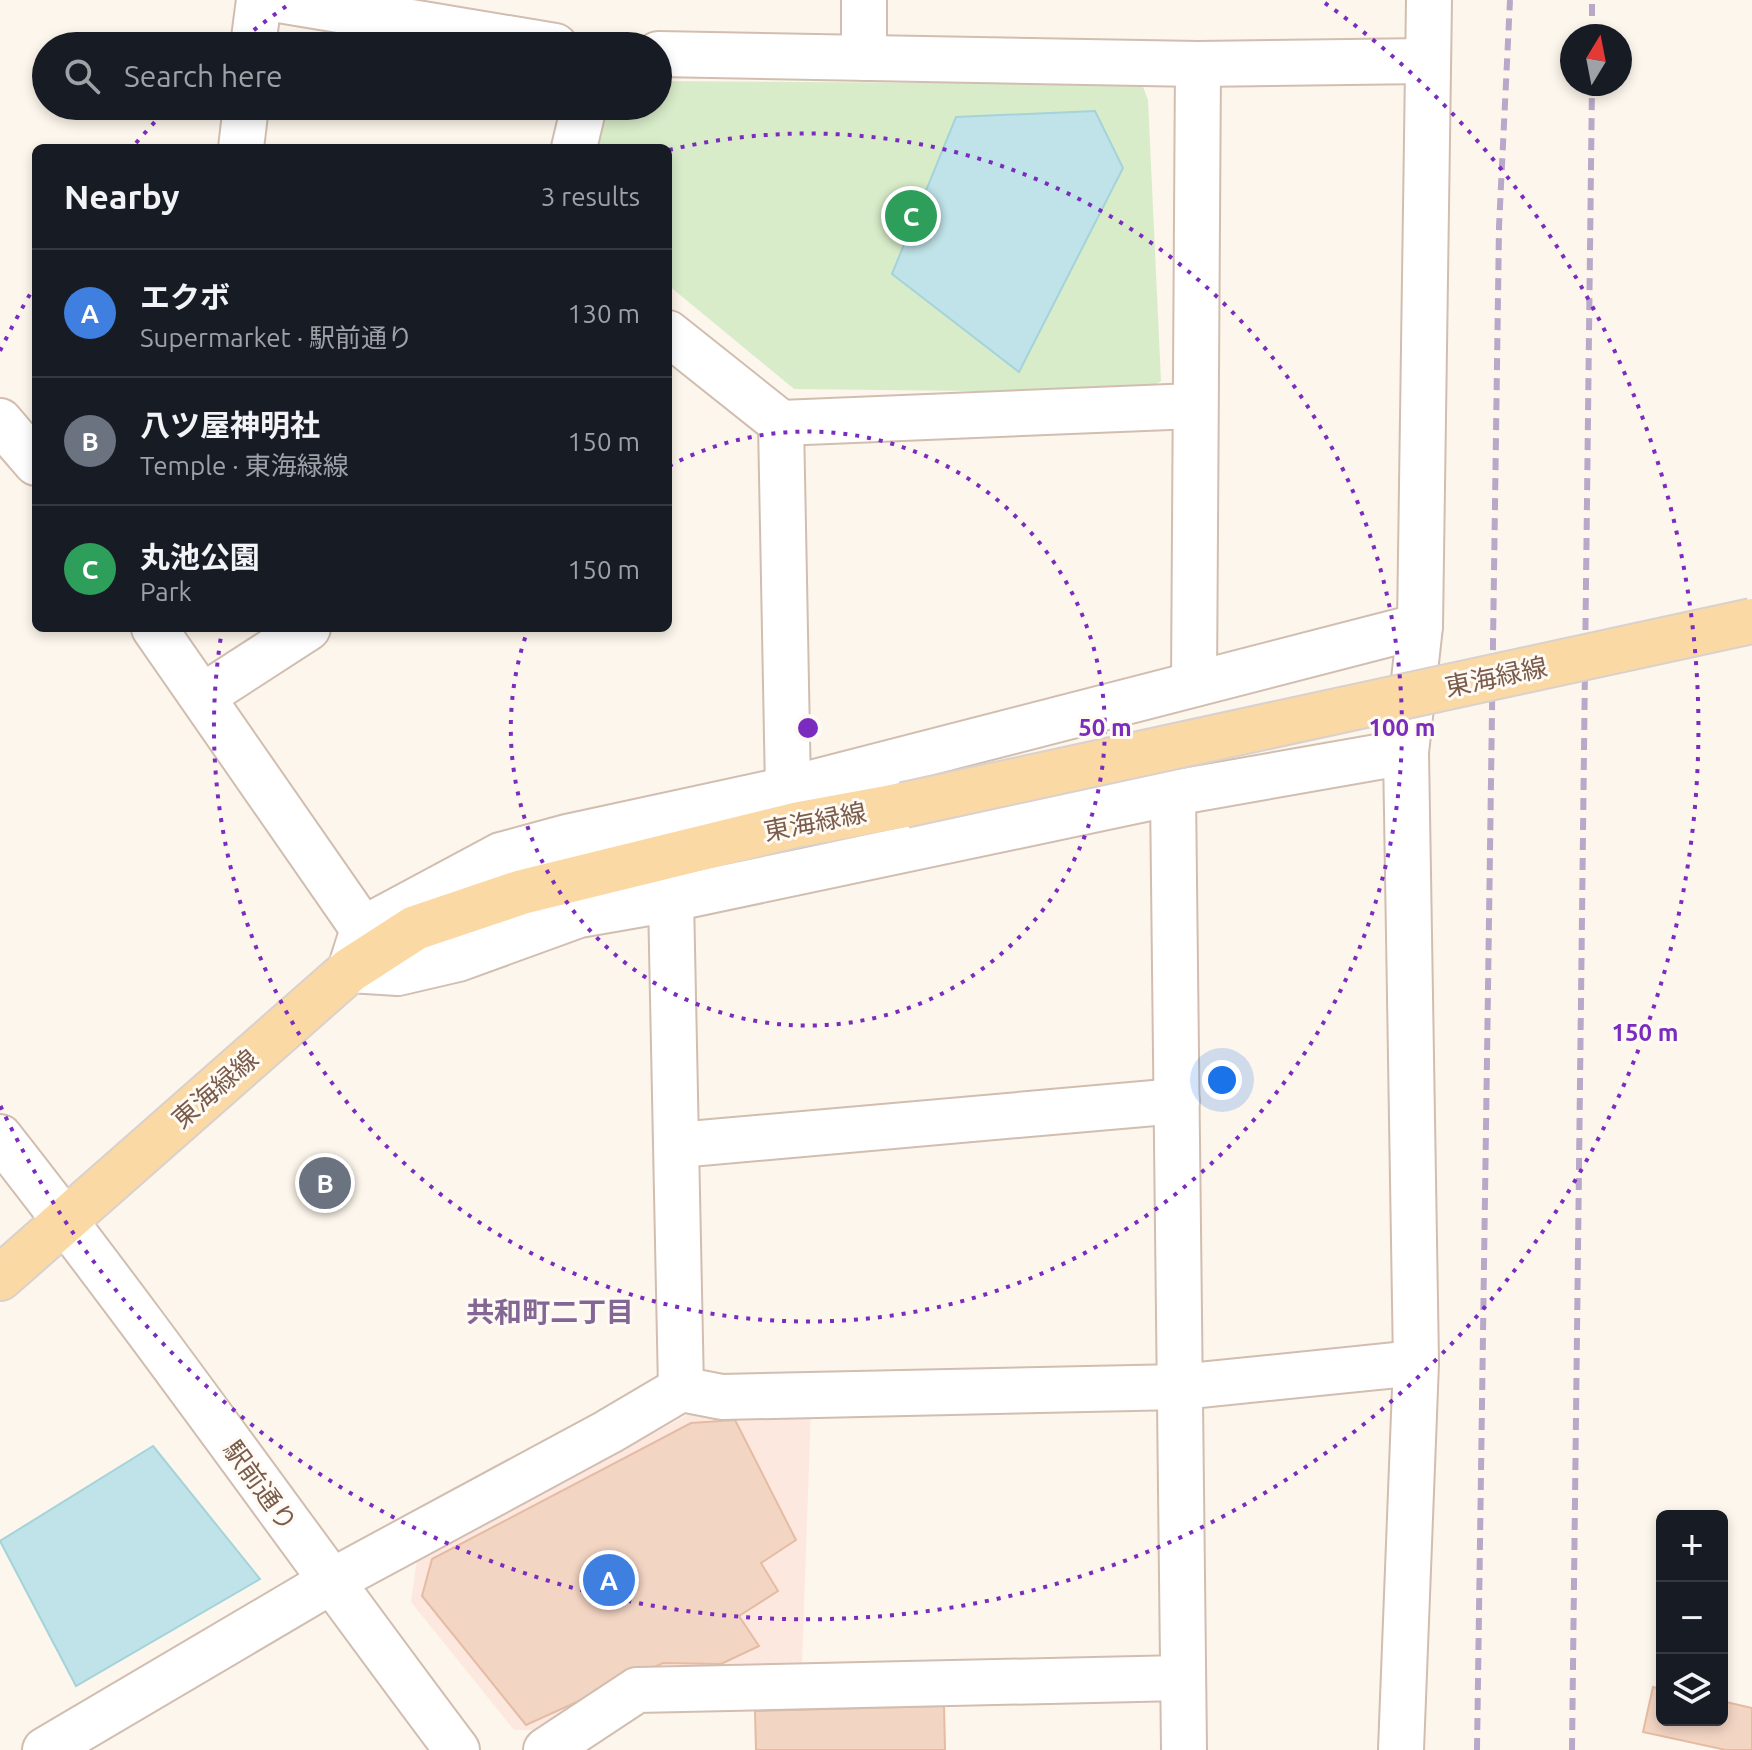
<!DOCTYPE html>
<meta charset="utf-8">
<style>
:root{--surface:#171b24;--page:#20242c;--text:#f1f3f6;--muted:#9ea1a6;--line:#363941;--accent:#e76f51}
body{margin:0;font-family:Ubuntu,"Noto Sans JP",sans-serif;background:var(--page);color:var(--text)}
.controls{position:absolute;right:24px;bottom:24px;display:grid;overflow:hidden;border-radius:12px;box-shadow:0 4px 12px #0003}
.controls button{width:72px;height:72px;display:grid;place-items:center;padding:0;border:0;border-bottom:2px solid var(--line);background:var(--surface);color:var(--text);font:40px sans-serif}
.compass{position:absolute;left:1560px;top:24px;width:72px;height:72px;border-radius:50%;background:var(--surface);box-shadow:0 4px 12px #0003;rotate:10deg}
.you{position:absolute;left:1222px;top:1080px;width:28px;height:28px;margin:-20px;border:6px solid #fff;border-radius:50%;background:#1a73e8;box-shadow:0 0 0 12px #1a73e833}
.badge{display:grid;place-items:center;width:52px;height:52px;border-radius:50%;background:var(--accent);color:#fff;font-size:26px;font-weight:700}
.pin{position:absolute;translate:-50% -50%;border:4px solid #fff;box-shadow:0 2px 8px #0006}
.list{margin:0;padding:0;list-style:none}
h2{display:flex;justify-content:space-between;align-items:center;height:104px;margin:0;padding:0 32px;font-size:34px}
h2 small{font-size:26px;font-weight:400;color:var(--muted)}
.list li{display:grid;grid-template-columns:52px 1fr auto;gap:24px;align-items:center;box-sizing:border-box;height:128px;padding:0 32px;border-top:2px solid var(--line)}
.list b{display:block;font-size:30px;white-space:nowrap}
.list p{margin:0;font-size:26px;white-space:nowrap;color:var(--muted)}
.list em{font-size:26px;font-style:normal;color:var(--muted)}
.icon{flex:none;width:44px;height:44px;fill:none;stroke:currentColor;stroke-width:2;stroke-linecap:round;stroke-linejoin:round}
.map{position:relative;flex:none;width:1752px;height:1750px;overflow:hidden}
.search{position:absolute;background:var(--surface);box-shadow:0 4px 12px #0003;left:32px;top:32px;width:640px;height:88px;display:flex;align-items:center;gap:20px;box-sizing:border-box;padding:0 28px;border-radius:44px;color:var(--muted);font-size:30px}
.panel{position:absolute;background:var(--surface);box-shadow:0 4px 12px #0003;left:32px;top:144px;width:640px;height:488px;border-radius:12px}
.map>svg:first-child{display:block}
.commercial{fill:#fde8e0}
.green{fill:#d8ecc9}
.water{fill:#bfe3e8;stroke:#a5d3da;stroke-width:2}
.building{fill:#f3d5c3;stroke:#e6bba3;stroke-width:2}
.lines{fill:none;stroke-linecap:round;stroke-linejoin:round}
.minor-casing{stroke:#d1beb0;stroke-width:48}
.major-casing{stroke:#dad1cd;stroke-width:48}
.minor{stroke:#fff;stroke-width:44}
.major{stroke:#fbd9a5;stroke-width:44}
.rail{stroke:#b9a8c9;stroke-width:6;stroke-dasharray:12 8;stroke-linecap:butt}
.major-bridge-casing{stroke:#dad1cd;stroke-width:48;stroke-linecap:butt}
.major-bridge{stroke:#fbd9a5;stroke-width:44}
.ring{fill:none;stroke:#7b2cbf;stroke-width:4;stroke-dasharray:4 8}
.labels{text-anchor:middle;stroke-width:6;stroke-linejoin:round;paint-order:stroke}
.street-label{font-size:26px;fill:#7a5c4d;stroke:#fffaf3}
.neighbourhood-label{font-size:28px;font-weight:bold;fill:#846695;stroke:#fffaf3}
.centre{fill:#7b2cbf;stroke:#fffaf3;stroke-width:4}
.ring-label{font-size:24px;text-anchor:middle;font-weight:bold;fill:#7b2cbf;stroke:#fffaf3;stroke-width:6;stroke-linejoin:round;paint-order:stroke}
</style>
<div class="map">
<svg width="1752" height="1750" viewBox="0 0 1752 1750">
<rect width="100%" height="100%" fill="#fdf6ec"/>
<path class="commercial" d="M 811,1410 L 802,1665 L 664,1670 L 534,1730 L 514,1730 L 411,1602 L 417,1559 L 689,1414 Z"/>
<path class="green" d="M 658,81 L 1142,84 L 1148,100 L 1161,381 L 1142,393 L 794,389 L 668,285 L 668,148 L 593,148 L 602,106 L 658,106 Z"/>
<g class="water">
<path d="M 1095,111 L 1123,168 L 1019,372 L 892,274 L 956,117 Z"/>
<path d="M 153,1446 L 260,1579 L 76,1686 L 0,1541 Z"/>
</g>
<g class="building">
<path d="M 735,1420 L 796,1540 L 761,1563 L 778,1591 L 739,1616 L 759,1646 L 721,1664 L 663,1663 L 526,1725 L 422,1596 L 432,1559 L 691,1423 Z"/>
<path d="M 1653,1687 L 1662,1689 L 1662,1720 L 1722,1720 L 1722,1701 L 1752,1708 L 1752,1750 L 1726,1750 L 1643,1732 Z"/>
<path d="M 944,1706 L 945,1750 L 756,1750 L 755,1711 Z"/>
</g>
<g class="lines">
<defs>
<g id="minor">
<path d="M 279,0 L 555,46"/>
<path d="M 864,0 L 864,58"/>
<path d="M 253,46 L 259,0"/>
<path d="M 658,54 L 1198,64 L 1427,61"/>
<path d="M 241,148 L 246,106"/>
<path d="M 574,148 L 584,106"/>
<path d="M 668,333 L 781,423 L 1194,406"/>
<path d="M 0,421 L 36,463"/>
<path d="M 781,423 L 788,789"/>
<path d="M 154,628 L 363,929"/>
<path d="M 1194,684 L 1198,64"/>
<path d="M 203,696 L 308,628"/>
<path d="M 1406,752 L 1173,793 L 671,899 L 579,915 L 458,959 L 398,973 L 350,970 L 363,929 L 501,855 L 567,837 L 788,789 L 1420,626"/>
<path d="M 1173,793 L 1184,1750"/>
<path d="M 671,899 L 681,1389"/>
<path d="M 0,1137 C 157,1337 304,1547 457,1750"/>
<path d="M 678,1145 L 1177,1101"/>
<path d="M 45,1750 L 330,1582 L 608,1432 L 681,1389 L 722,1397 L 1180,1387 L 1416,1363"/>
<path d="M 546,1750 L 637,1690 L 1182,1678"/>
<path d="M 1401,1750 L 1416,1363 L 1406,752 L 1420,626 L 1429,0"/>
</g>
<path id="major" d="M 0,1278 L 350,970 L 415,928 L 522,892 L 795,825 L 904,805"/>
</defs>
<use href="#minor" class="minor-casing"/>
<use href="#major" class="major-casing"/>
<use href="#minor" class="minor"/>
<use href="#major" class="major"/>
<g class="rail">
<path d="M 1592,36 L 1592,0"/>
<path d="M 1477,1750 L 1499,227 L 1510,0"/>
<path d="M 1572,1750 L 1592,84"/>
</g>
<defs>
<path id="major-bridge" d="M 904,805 L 1752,621"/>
</defs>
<use href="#major-bridge" class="major-bridge-casing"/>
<use href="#major-bridge" class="major-bridge"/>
</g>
<g class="ring">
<path d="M669 466A297 297 0 1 1 528 629"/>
<path d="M669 150A594 594 0 1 1 222 630"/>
<path d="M0 351A891 891 0 0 1 33 289M136 143A891 891 0 0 1 167 109M235 45A891 891 0 0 1 291 3M1325 3A891 891 0 1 1 0 1105"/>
</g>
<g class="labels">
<g class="street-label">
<text transform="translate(1496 677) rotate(-12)" y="9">東海緑線</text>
<text transform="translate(815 822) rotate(-11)" y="9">東海緑線</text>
<text transform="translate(215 1089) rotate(-41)" y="9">東海緑線</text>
<text transform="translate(260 1486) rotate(54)" y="9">駅前通り</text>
</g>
<g class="neighbourhood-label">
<text x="550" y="1322">共和町二丁目</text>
</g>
</g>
<circle cx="808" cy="728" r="12" class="centre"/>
<g class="ring-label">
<text x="1105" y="736">50 m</text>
<text x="1402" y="736">100 m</text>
<text x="1645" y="1041">150 m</text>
</g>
</svg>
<div class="controls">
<button>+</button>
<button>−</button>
<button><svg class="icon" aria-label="layers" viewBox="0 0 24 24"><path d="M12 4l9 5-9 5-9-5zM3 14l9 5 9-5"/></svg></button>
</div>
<svg class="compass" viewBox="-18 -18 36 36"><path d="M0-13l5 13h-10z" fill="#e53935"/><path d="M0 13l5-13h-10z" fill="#9ea1a6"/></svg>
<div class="you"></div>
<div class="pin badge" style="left:609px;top:1580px;background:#3f7fe0">A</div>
<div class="pin badge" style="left:325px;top:1183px;background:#6b7280">B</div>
<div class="pin badge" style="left:911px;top:216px;background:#2e9e5b">C</div>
<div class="search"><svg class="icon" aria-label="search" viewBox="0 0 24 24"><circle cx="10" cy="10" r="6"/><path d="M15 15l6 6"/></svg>Search here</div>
<section class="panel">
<h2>Nearby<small>3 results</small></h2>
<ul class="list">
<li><span class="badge" style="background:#3f7fe0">A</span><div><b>エクボ</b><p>Supermarket · 駅前通り</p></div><em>130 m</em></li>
<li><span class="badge" style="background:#6b7280">B</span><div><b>八ツ屋神明社</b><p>Temple · 東海緑線</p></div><em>150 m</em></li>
<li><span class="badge" style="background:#2e9e5b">C</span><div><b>丸池公園</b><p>Park</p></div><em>150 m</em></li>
</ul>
</section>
</div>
